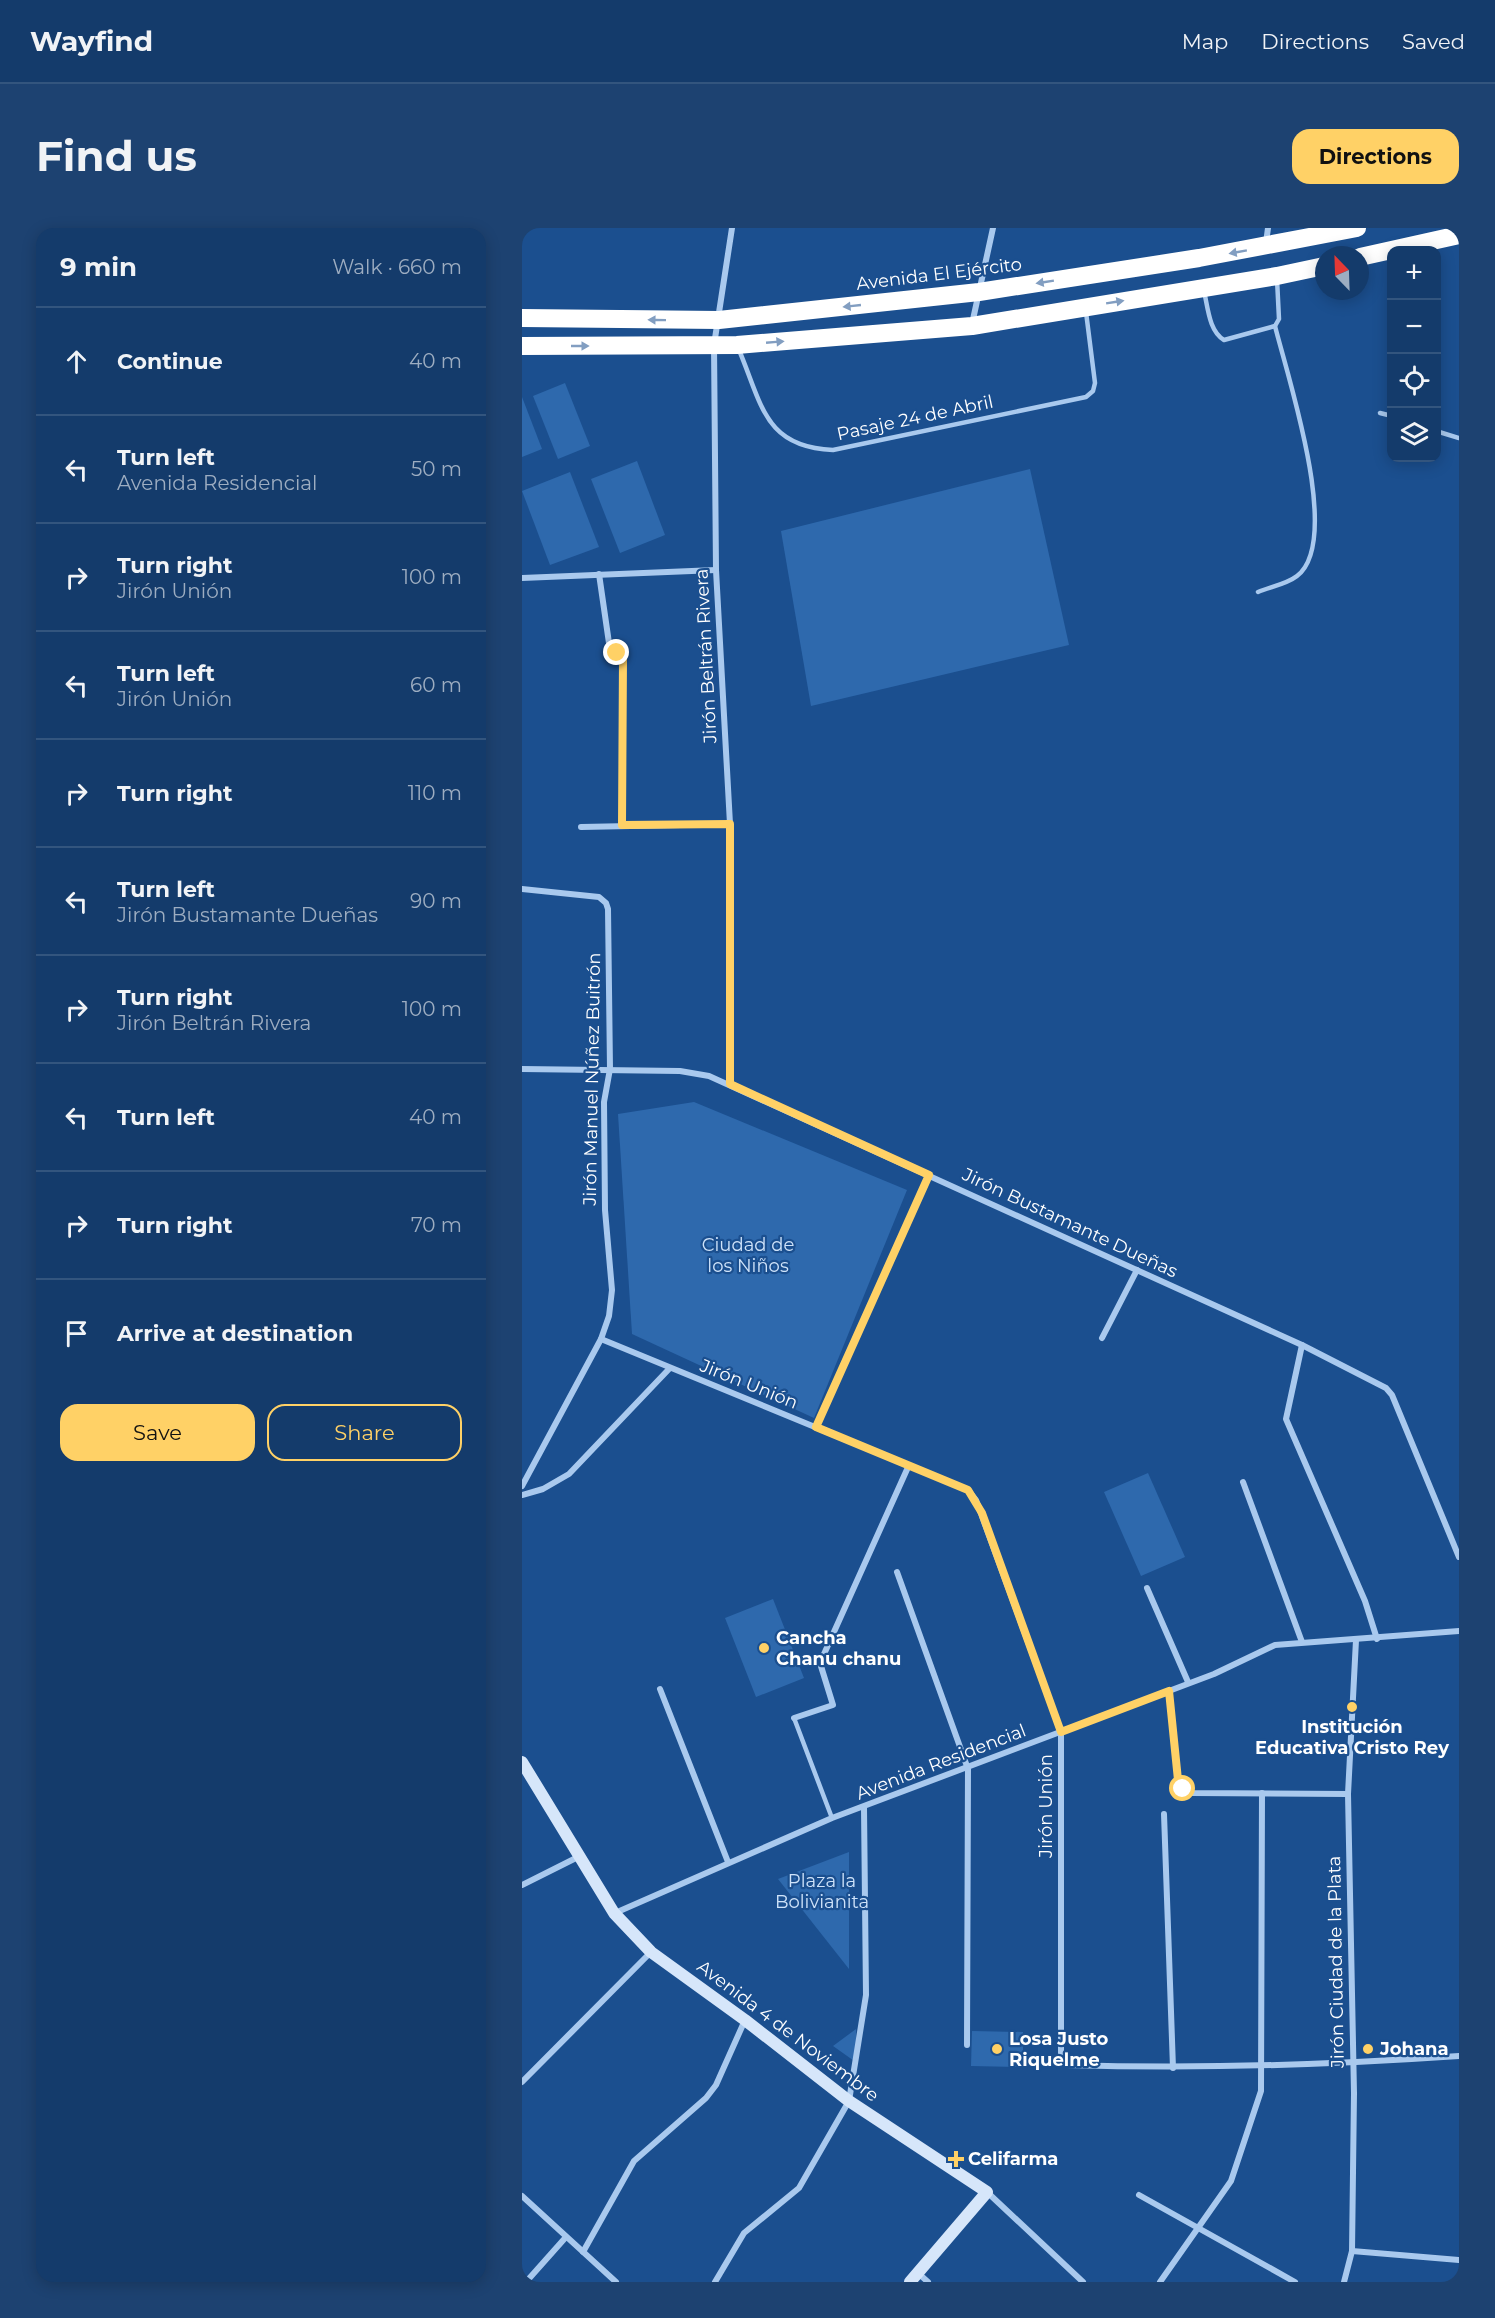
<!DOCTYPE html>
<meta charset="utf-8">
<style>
:root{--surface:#143b6b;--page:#1d4271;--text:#f1f3f6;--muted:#9dadc1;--line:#33557e;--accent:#ffd166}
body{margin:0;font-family:Montserrat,sans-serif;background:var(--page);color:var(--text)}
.controls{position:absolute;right:18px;top:18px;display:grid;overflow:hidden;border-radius:12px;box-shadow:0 3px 15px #0003}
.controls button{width:54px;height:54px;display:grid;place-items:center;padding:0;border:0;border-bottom:2px solid var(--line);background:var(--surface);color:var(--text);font:30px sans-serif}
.compass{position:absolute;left:793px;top:18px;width:54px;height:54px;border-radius:50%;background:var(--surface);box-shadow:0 3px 15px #0003;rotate:337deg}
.stop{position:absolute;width:18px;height:18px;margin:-14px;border:4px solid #ffd166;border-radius:50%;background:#fff}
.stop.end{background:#ffd166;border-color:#fff;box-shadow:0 2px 6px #0008}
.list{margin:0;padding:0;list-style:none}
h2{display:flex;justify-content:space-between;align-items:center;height:78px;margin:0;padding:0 24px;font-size:26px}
h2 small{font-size:20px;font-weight:400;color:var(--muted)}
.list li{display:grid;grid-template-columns:39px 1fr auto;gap:18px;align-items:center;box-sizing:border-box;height:108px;padding:0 24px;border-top:2px solid var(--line)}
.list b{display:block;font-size:22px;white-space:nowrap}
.list p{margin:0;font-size:20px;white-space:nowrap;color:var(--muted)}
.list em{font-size:20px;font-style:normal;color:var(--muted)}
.actions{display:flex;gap:12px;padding:18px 24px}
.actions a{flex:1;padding:14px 0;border:2px solid var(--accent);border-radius:18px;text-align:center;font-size:21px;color:var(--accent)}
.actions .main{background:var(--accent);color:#111}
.icon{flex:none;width:33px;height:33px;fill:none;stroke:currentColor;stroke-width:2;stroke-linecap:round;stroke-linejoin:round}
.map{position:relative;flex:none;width:937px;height:2054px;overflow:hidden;border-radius:18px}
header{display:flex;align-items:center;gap:36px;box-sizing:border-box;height:84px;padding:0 30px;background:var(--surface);border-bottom:2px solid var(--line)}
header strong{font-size:28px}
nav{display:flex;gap:33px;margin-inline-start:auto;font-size:21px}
.intro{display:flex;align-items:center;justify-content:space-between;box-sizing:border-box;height:144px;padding:0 36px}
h1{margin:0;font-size:42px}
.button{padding:15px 27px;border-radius:18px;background:var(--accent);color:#111;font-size:21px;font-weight:700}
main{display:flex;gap:36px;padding:0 36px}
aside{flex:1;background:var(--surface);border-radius:18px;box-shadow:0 3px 15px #0003}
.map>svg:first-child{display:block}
.green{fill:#2e69ad}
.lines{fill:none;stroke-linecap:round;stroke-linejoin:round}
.lane{stroke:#a9c9ee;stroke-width:4.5}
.street{stroke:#a9c9ee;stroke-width:6}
.secondary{stroke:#d6e6fa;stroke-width:12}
.highway{stroke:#fff;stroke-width:18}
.oneway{fill:#829ec1}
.route{stroke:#ffd166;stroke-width:8}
.poi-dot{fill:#ffd166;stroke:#1b4f8f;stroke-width:2}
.labels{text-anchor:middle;stroke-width:4.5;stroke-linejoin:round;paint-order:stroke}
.street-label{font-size:18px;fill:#fff;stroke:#1b4f8f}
.park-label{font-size:18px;fill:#cfe3fa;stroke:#1b4f8f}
.poi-label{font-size:18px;font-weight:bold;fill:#fff;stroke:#1b4f8f;text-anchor:start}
</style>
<header>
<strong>Wayfind</strong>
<nav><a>Map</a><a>Directions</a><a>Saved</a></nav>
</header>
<div class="intro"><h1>Find us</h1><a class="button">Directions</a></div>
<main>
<aside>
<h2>9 min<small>Walk · 660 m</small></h2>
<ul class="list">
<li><svg class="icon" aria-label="ahead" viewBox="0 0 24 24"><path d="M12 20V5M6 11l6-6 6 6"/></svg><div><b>Continue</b></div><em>40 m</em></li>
<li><svg class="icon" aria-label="left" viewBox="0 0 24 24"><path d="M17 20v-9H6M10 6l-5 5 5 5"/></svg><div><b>Turn left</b><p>Avenida Residencial</p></div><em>50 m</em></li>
<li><svg class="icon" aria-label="right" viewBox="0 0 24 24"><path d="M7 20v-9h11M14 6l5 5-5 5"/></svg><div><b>Turn right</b><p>Jirón Unión</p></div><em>100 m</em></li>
<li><svg class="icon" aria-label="left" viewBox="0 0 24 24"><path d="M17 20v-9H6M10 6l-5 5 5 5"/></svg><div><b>Turn left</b><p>Jirón Unión</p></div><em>60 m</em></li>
<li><svg class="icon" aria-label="right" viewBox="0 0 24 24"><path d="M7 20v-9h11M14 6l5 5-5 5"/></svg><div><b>Turn right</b></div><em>110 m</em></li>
<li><svg class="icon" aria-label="left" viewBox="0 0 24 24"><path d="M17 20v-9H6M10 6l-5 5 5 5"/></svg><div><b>Turn left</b><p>Jirón Bustamante Dueñas</p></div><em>90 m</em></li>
<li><svg class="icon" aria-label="right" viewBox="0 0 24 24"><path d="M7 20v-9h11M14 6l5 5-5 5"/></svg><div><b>Turn right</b><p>Jirón Beltrán Rivera</p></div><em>100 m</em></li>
<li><svg class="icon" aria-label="left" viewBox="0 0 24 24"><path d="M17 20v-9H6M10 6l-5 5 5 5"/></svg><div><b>Turn left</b></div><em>40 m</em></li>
<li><svg class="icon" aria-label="right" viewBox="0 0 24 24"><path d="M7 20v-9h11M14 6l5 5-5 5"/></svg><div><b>Turn right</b></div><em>70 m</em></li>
<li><svg class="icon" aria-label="arrive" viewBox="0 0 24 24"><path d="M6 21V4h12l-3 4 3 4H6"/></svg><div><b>Arrive at destination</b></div></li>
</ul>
<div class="actions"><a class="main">Save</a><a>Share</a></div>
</aside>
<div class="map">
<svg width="937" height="2054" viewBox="0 0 937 2054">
<rect width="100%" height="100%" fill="#1b4f8f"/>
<g class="green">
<path d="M 43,155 L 68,218 L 36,231 L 11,168 Z"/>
<path d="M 0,169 L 20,221 L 0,229 Z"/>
<path d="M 115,233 L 143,307 L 98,325 L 69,251 Z"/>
<path d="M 508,241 L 547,417 L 289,478 L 259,303 Z"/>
<path d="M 48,244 L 77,319 L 28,337 L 0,263 Z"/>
<path d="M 172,874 L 385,962 L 292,1190 L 110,1106 L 96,886 Z"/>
<path d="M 626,1245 L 663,1329 L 619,1348 L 582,1264 Z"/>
<path d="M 251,1371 L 282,1450 L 234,1469 L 203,1390 Z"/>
<path d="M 327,1624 L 327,1741 L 256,1651 Z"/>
<path d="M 334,1801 L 335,1835 L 311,1818 Z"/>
<path d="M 450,1803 L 501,1804 L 501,1839 L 449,1838 Z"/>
</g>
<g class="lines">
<g class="lane">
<path d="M 682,63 C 686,80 687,103 702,112 L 753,98 L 757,91 L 755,51"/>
<path d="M 217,122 C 240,176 242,219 311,222 L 564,169 L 571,163 L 573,155 L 564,84"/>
<path d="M 858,185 L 870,188"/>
<path d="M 914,203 L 937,210"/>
<path d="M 736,364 C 748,359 765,356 775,348 C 821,313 765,147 753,98"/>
<path d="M 272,1490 L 310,1590"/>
</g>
<g class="street">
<path d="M 744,15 L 746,0"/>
<path d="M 450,96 L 471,0"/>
<path d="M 77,346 L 88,422 L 101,430 L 100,597"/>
<path d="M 0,350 L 194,342"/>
<path d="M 59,599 L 208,596"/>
<path d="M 0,661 L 77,669 L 84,675 L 86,681 L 88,841 L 82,874 L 83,982 L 90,1062 L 87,1088 L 79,1111 L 0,1258"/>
<path d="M 0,841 L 158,843 L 187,848 L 780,1117 L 864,1160 L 870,1167 L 937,1329"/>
<path d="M 209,856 L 208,596 L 194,342 L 192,117 L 210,0"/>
<path d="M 580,1110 L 615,1042"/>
<path d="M 79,1111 L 446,1262 L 454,1272 L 539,1504 L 539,1833 L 545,1837 C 676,1841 806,1837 937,1828"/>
<path d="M 780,1117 L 764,1191 L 843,1373 L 855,1411"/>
<path d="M 294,1199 L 407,947"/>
<path d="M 721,1254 L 780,1414"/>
<path d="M 0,1267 L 21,1261 L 47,1246 L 147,1141"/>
<path d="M 375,1344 L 446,1541 L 445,1817"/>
<path d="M 625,1360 L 666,1454"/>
<path d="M 138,1461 L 206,1634"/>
<path d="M 647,1463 L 656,1552 L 661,1561 L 670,1565 L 826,1566"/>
<path d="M 272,1490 L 311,1477 L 298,1435 L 387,1237"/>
<path d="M 642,1586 L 651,1840"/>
<path d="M 0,1657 L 56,1629"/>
<path d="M 93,1685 L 310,1590 L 692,1446 L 753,1417 L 937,1403"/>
<path d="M 0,1854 L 129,1724"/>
<path d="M 465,1964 L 561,2054"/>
<path d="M 617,1967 L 773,2054"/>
<path d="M 0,1968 L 94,2054"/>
<path d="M 830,2023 L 937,2032"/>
<path d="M 61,2024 L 112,1933 L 184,1870 L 194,1857 L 223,1792"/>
<path d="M 396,2045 L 406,2054"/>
<path d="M 4,2054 L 44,2009"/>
<path d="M 193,2054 L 222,2005 L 277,1960 L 327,1873 L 344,1767 L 342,1580"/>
<path d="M 638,2054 L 709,1953 L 739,1863 L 740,1565"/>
<path d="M 822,2054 L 830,2023 L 832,1865 L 826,1566 L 834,1412"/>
</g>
<path class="secondary" d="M 0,1534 L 92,1685 L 129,1724 L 223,1792 L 327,1873 L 465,1964 L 388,2054"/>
<g class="highway">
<path d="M 838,29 L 937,7"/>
<path d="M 0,90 L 197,92 L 457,64 L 677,30 L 835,0"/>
<path d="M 0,118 L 215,117 L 450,98 L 755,48 L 802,38"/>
</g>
</g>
<defs><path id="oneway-solid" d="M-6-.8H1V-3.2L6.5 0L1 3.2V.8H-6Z" transform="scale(1.5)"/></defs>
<g class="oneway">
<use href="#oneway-solid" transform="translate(716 24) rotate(170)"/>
<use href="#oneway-solid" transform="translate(523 54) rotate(171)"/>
<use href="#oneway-solid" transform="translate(593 74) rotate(-9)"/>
<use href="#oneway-solid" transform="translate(330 78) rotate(174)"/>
<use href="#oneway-solid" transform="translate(135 92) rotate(-179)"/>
<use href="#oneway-solid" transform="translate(253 114) rotate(-5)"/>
<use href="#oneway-solid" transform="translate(58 118)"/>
</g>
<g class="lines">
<path class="route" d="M 95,425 L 101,430 L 100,597 L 208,596 L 208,856 L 407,947 L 294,1199 L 446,1262 L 460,1285 L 539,1504 L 647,1463 L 656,1552 L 661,1561"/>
</g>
<g class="poi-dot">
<circle cx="242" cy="1420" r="6"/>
<circle cx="830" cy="1479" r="6"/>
<circle cx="475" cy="1821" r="6"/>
<circle cx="846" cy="1821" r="6"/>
<path d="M431 1922h6v6h6v6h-6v6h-6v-6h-6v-6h6z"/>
</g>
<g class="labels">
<g class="street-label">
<text transform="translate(417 46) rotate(-7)" y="6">Avenida El Ejército</text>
<text transform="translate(393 190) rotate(-12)" y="6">Pasaje 24 de Abril</text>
<text transform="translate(184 428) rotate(-93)" y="6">Jirón Beltrán Rivera</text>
<text transform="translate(70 851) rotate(-89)" y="6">Jirón Manuel Núñez Buitrón</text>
<text transform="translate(548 995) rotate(25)" y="6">Jirón Bustamante Dueñas</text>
<text transform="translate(227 1156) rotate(22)" y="6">Jirón Unión</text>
<text transform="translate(419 1534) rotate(-21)" y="6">Avenida Residencial</text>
<text transform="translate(524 1578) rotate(-90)" y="6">Jirón Unión</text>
<text transform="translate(814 1734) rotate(-91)" y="6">Jirón Ciudad de la Plata</text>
<text transform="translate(266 1803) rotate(37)" y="6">Avenida 4 de Noviembre</text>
</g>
<g class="park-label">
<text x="226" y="1023">Ciudad de<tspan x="226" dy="21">los Niños</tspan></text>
<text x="300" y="1659">Plaza la<tspan x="300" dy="21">Bolivianita</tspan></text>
</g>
<g class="poi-label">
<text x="254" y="1416">Cancha<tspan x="254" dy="21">Chanu chanu</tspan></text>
<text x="830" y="1505" text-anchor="middle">Institución<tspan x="830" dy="21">Educativa Cristo Rey</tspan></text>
<text x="487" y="1817">Losa Justo<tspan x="487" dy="21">Riquelme</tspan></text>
<text x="858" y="1827">Johana</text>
<text x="446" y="1937">Celifarma</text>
</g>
</g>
</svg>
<div class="controls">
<button>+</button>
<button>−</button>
<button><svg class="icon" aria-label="locate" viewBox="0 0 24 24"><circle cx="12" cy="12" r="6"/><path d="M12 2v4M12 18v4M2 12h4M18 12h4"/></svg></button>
<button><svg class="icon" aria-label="layers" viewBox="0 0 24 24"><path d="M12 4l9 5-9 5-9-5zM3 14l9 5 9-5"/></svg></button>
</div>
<svg class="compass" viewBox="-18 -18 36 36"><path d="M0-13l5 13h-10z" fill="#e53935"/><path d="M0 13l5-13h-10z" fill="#9dadc1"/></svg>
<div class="stop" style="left:661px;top:1561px"></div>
<div class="stop end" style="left:95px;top:425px"></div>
</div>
</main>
